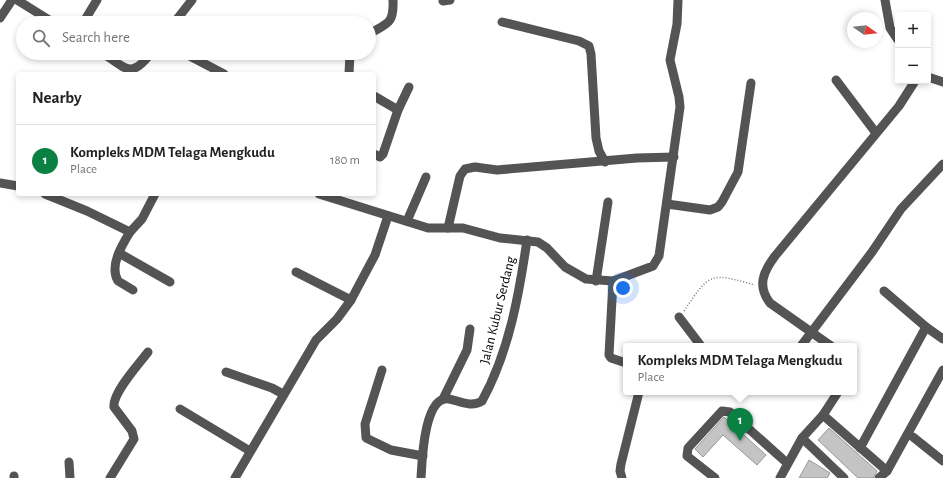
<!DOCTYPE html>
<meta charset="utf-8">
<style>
:root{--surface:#fff;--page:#f2f2f2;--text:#222;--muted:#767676;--line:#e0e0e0;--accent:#0b8043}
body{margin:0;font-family:"Alegreya Sans",sans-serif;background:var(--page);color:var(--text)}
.controls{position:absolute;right:12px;top:12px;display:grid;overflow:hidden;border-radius:4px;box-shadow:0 2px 6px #0003}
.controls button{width:36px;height:36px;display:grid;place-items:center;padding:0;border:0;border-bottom:1px solid var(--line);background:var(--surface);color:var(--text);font:20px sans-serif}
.compass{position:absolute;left:847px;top:12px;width:36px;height:36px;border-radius:50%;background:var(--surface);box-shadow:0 2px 6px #0003;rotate:104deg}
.you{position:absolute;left:623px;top:288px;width:14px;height:14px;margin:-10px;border:3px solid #fff;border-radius:50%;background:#1a73e8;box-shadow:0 0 0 6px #1a73e833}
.badge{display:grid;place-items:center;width:26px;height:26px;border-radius:50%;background:var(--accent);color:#fff;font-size:13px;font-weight:700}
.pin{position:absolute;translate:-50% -33px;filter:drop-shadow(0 1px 2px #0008)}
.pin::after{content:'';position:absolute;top:21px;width:14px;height:12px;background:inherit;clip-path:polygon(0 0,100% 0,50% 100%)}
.popup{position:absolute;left:623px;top:343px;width:234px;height:52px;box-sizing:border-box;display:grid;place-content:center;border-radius:4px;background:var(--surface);filter:drop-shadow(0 1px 3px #0005);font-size:13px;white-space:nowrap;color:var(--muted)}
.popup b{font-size:15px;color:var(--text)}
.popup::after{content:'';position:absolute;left:50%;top:100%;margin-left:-8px;border:8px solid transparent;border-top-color:var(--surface)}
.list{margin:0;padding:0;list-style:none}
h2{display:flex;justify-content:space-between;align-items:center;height:52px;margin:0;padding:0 16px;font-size:17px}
h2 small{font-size:13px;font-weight:400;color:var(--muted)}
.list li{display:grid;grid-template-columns:26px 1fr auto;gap:12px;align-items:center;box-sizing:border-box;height:72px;padding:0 16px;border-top:1px solid var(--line)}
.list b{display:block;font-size:15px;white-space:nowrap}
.list p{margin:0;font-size:13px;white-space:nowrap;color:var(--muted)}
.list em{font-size:13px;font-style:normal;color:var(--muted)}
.icon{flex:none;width:22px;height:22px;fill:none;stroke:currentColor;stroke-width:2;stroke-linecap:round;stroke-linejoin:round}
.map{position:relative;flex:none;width:943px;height:478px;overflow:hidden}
.search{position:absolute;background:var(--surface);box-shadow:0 2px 6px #0003;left:16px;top:16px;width:360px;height:44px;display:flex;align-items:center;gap:10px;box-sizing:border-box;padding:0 14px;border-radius:22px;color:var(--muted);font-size:15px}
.panel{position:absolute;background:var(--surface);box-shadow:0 2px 6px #0003;left:16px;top:72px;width:360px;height:124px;border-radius:4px}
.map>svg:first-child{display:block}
.building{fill:#c4c4c4;stroke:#989898}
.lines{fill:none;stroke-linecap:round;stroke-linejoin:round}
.path{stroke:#767676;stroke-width:1.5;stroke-dasharray:1 2;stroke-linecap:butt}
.minor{stroke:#545454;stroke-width:9}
.labels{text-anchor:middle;stroke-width:3;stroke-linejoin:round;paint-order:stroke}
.street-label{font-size:14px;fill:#000;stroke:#fff}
</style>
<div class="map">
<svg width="943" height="478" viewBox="0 0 943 478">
<rect width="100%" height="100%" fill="#fff"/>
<g class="building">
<path d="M 724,417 L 766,455 L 757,465 L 723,435 L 703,457 L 695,449 Z"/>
<path d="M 829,428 L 877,471 L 873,478 L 858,478 L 818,440 Z"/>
<path d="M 809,460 L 830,473 L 827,478 L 799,478 Z"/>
</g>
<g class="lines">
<path class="path" d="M 684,311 C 711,271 710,273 755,285"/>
<g class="minor">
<path d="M 17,0 L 54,23"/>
<path d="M 885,0 L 890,28 L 898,40"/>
<path d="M 443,1 L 450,0"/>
<path d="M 0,18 L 12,0"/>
<path d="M 502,22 L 579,41 L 589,46 L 591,54 L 596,138 L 599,151 L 605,162"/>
<path d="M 83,23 L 97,0"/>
<path d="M 174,23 L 192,0"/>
<path d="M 369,34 C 388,23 394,24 393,0"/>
<path d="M 102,53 C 127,68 130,80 151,53"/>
<path d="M 184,53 L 224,74"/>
<path d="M 349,74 L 350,53"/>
<path d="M 928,77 L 943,82"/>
<path d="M 836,80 L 876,133"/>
<path d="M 374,96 L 398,110"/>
<path d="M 374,154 L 380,157 L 383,154 L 398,110 L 409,87"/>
<path d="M 0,183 L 18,186"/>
<path d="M 45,194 L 87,211 L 130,232 L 142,219 L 155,194"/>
<path d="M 319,194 L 428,228 L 463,228 L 500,238 L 538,242 L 547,248 L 565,267 L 586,279 L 613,281 L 653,266 L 659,256 L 680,107 L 679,97 L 670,60 L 677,24 L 678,0"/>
<path d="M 667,204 L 710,210 L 718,207 L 722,202 L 738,172 L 751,83"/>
<path d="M 407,221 L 426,177"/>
<path d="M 448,228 L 460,176 L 465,169 L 475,167 L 497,170 L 637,158 L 674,157"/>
<path d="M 130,232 C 122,245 109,266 118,281 L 133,290"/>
<path d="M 119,253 L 170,282"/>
<path d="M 296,272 L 351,300"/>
<path d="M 596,281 L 608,202"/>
<path d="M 613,281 L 609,355 L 611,358 L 626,363"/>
<path d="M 884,291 L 926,327 L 943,339"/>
<path d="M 679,317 L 701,346"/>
<path d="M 801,346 L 872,252 L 901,209 L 943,164"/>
<path d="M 831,346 L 770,303 C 757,286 763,272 775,256 L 899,106 L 915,81"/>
<path d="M 382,370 L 365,424 L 366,438 L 391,450 L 423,456"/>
<path d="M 226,372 L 272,388 L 283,394"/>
<path d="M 443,399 L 467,350 L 470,329"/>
<path d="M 180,409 L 250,451"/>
<path d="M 823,415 L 887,471"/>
<path d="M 913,437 L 943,461"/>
<path d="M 802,438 L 844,478"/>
<path d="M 860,448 L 926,327"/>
<path d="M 69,462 L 70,478"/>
<path d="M 14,478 L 14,476"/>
<path d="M 110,478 L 134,439 L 132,431 L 114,407 C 112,393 139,364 148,352"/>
<path d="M 235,478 L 316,340 L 337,319 L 351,300 L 375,255 L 388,216"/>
<path d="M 421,478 C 422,461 424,395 449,399 C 460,401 471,408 482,401 C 509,352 519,295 527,240"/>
<path d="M 622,478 L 620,471 L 621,464 L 639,392"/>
<path d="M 715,478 L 687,456 L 688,448 L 722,411 L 730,412 L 787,463"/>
<path d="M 780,478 L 802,438 L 823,415 L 838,392"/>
<path d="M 879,478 L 887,471 L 943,370"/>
</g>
</g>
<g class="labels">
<g class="street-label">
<text transform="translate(497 310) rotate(-76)" y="5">Jalan Kubur Serdang</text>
</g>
</g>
</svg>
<div class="controls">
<button>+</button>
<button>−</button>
</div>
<svg class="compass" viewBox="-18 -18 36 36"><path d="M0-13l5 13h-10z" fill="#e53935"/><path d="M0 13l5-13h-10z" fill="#767676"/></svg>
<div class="you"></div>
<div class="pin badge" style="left:740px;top:441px">1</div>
<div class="popup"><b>Kompleks MDM Telaga Mengkudu</b>Place</div>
<div class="search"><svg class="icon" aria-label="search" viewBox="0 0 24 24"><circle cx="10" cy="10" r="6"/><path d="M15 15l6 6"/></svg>Search here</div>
<section class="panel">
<h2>Nearby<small></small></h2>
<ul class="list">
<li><span class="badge">1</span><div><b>Kompleks MDM Telaga Mengkudu</b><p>Place</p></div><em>180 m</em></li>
</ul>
</section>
</div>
